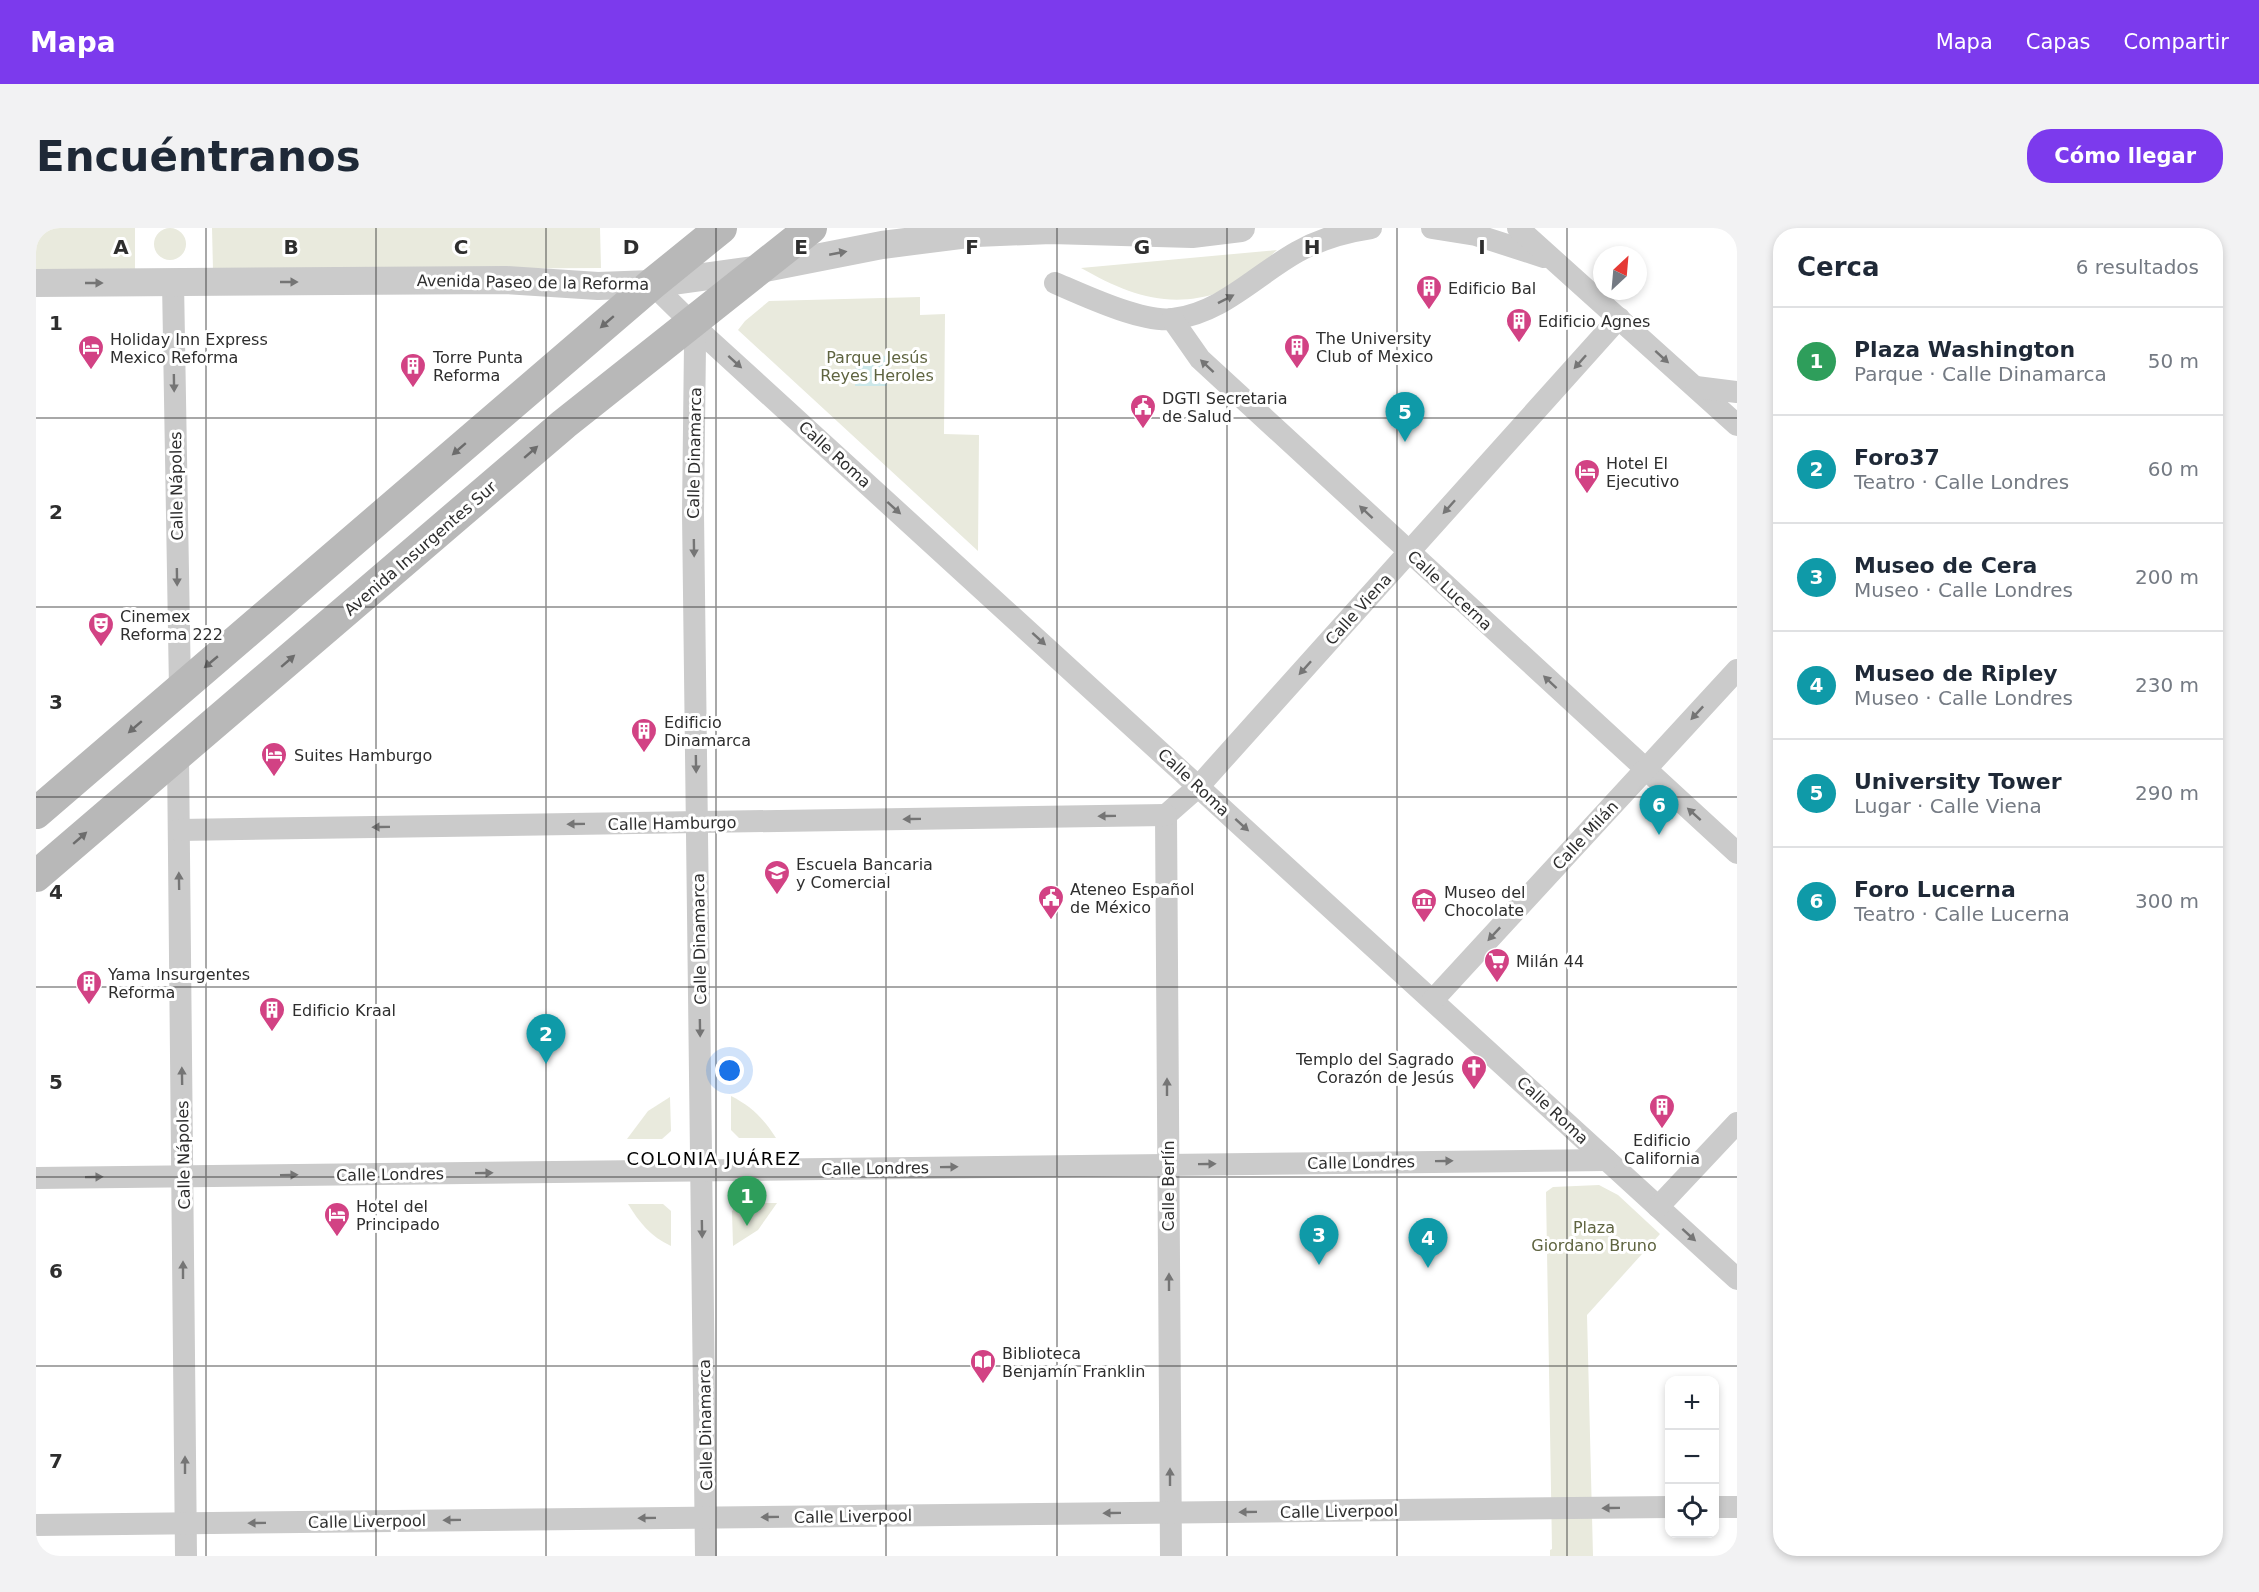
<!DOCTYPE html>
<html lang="es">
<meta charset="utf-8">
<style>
:root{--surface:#fff;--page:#f2f2f3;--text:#1f2937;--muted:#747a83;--line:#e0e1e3;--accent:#7c3aed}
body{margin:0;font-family:"DejaVu Sans",sans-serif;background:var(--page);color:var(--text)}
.controls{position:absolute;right:18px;bottom:18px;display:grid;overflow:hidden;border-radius:12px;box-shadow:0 3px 9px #0003}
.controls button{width:54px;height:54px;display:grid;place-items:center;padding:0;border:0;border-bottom:2px solid var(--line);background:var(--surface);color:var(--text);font:30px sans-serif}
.compass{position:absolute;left:1557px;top:18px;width:54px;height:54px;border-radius:50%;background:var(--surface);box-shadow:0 3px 9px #0003;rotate:26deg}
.you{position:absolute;left:694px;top:843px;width:21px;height:21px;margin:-15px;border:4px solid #fff;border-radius:50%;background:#1a73e8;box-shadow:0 0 0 9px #1a73e833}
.badge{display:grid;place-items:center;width:39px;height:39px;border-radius:50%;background:var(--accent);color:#fff;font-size:20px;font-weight:700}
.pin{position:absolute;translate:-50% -50px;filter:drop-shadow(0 2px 3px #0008)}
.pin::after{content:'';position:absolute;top:32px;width:21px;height:18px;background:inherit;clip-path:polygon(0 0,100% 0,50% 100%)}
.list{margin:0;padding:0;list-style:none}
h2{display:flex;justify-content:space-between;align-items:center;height:78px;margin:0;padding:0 24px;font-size:26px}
h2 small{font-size:20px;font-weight:400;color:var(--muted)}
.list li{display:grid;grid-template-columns:39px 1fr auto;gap:18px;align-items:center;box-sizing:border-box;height:108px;padding:0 24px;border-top:2px solid var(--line)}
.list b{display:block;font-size:22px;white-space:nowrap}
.list p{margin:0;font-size:20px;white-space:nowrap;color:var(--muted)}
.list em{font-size:20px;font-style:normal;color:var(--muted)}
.icon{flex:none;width:33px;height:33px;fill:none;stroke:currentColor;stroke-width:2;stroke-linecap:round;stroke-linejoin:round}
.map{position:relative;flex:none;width:1701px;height:1328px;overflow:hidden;border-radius:24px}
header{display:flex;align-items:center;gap:36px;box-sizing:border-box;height:84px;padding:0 30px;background:var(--accent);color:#fff}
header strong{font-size:28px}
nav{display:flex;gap:33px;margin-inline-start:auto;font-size:21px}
.intro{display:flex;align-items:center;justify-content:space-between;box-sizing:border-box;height:144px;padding:0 36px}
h1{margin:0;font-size:42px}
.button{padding:15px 27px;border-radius:24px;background:var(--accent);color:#fff;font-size:21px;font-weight:700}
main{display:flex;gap:36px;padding:0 36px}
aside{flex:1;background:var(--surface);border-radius:24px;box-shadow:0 3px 9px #0003}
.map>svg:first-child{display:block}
.green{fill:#e9eadd}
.water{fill:#cbe7e8}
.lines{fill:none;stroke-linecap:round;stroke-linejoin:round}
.minor{stroke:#cbcbcb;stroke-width:22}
.tertiary{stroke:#cbcbcb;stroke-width:28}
.secondary{stroke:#b8b8b8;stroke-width:32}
.oneway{fill:#757575}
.oneway2{fill:#6c6c6c}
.grid{fill:none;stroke:#2e2e2e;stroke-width:1.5;stroke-opacity:0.55}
.labels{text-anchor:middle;stroke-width:6;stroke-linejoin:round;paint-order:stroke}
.street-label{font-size:16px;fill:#2e2e2e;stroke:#fff}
.poi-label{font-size:16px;fill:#2e2e2e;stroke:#fff;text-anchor:start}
.park-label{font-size:16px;fill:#5f6440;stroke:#fff}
.neighbourhood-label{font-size:18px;letter-spacing:1.5px;fill:#000;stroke:#fff}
.grid-label{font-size:20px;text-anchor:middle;font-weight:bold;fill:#2e2e2e;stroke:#fff;stroke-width:6;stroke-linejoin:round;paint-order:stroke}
</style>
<header>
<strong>Mapa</strong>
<nav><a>Mapa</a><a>Capas</a><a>Compartir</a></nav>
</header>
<div class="intro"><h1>Encuéntranos</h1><a class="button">Cómo llegar</a></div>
<main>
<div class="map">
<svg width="1701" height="1328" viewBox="0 0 1701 1328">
<rect width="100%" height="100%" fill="#fff"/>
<g class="green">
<circle cx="134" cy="16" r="16"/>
<rect x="0" y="0" width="99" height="43"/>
<path d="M 176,0 L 564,0 L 565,40 L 177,42 Z"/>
<path d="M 1241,22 C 1224,37 1207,56 1185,64 C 1132,82 1091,66 1045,40 Z"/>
<path d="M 884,69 L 884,87 L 909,86 L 908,206 L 943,207 L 942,323 L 702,102 L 709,93 L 733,73 Z"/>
<path d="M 695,868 C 715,878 728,891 740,910 L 703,910 L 695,902 Z"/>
<path d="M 634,869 L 635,903 L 626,911 L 591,911 L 612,883 Z"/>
<path d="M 1563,957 L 1582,967 L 1624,1006 L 1551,1087 L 1557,1328 L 1514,1328 L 1514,1322 L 1516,1321 L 1510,964 L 1517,959 Z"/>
<path d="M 704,975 L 741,975 L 722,1002 L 697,1018 L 696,983 Z"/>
<path d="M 592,976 L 627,976 L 635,983 L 635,1018 C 615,1009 603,994 592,976 Z"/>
</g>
<path class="water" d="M 820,127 L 851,128 L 851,158 L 819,158 Z"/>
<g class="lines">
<g class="minor">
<path d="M 1396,0 L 1440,7 L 1508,29"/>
<path d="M 1482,0 L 1701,197"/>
<path d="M 137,54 L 144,461"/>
<path d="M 1019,55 C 1047,67 1106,95 1137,91 C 1186,85 1220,47 1261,24 C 1284,11 1308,4 1335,0"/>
<path d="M 616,56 L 670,109 L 1701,1051"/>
<path d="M 1136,91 L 1164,131 L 1701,625"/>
<path d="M 656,94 L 659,116 L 657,285 L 670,1328"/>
<path d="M 1660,159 L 1701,164"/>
<path d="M 142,527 L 150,1328"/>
<path d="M 1130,587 L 1135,1328"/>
<path d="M 1130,587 L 1163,558 L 1188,530 L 1583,90"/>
<path d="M 143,602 L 1130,587"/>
<path d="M 1397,772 L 1701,442"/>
<path d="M 0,950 L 1571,932"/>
<path d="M 1622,979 L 1701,895"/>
<path d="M 1678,1279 L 1701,1279"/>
<path d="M 0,1297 L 1634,1279"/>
</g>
<path class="tertiary" d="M 0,55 L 470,52 L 562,58 L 616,56 L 724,41 L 846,17 L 940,5 L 1015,2 L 1156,6 L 1205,0"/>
<g class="secondary">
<path d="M 0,585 L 616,56 L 685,0"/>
<path d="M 0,648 L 528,196 L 775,0"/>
</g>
</g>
<defs><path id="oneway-solid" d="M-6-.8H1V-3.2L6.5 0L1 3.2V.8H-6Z" transform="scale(1.5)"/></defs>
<g class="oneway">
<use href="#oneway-solid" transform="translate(802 25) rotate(-11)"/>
<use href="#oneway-solid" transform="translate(253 54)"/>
<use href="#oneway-solid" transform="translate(58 55)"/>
<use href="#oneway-solid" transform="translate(1190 71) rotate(-27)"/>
<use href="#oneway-solid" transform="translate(1626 129) rotate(42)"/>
<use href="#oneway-solid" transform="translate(699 134) rotate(42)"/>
<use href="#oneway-solid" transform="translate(1544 134) rotate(132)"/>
<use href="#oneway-solid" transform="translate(1171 138) rotate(-137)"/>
<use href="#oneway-solid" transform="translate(138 155) rotate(89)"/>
<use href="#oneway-solid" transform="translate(1413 279) rotate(132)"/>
<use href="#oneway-solid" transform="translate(858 280) rotate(42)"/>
<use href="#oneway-solid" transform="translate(1330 284) rotate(-137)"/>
<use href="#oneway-solid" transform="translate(658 320) rotate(89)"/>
<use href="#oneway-solid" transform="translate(141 349) rotate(89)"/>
<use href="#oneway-solid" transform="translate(1003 411) rotate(42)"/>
<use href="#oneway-solid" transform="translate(1269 440) rotate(132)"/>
<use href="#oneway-solid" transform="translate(1514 454) rotate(-137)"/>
<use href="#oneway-solid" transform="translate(1661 485) rotate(133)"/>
<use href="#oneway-solid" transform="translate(660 536) rotate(89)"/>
<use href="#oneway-solid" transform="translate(1658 586) rotate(-138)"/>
<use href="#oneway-solid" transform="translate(1071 588) rotate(179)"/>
<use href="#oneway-solid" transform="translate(876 591) rotate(179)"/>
<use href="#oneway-solid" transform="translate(540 596) rotate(179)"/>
<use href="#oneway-solid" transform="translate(1206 597) rotate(42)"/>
<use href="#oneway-solid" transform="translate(345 599) rotate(179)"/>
<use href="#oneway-solid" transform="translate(143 653) rotate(-91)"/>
<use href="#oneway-solid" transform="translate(1458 706) rotate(133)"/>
<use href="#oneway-solid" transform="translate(664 800) rotate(89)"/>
<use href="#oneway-solid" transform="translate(146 848) rotate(-91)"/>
<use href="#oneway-solid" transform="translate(1131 859) rotate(-90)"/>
<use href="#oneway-solid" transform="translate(1408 933) rotate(-1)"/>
<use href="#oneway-solid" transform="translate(1171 936) rotate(-1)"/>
<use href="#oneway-solid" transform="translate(913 939) rotate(-1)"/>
<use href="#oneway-solid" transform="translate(448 945) rotate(-1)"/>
<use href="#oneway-solid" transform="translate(253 947) rotate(-1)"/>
<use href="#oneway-solid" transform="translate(58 949) rotate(-1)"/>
<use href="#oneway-solid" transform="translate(666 1001) rotate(89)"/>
<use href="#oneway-solid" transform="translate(1653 1007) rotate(42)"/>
<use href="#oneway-solid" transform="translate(147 1042) rotate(-90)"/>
<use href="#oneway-solid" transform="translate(1133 1054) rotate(-90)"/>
<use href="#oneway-solid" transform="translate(149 1237) rotate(-90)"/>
<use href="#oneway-solid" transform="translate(1134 1249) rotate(-90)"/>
<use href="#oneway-solid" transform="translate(1575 1280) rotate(179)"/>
<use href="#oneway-solid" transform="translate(1212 1284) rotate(179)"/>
<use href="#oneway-solid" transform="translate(1076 1285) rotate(179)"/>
<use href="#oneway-solid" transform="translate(734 1289) rotate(179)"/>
<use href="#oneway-solid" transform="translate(611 1290) rotate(179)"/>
<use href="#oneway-solid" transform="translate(416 1292) rotate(179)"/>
<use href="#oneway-solid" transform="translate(221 1295) rotate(179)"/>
</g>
<g class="oneway2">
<use href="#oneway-solid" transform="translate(571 94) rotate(139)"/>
<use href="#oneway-solid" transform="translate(423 221) rotate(139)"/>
<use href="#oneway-solid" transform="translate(495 224) rotate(-41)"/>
<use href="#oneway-solid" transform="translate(252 433) rotate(-41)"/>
<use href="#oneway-solid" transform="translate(175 434) rotate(140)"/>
<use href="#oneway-solid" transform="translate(99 499) rotate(139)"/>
<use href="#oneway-solid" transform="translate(44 610) rotate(-41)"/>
</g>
<path class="grid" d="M 170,0 L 170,1328M 340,0 L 340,1328M 510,0 L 510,1328M 680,0 L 680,1328M 850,0 L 850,1328M 1021,0 L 1021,1328M 1191,0 L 1191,1328M 1361,0 L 1361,1328M 1531,0 L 1531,1328M 0,190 L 1701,190M 0,379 L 1701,379M 0,569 L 1701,569M 0,759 L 1701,759M 0,949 L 1701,949M 0,1138 L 1701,1138"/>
<defs>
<symbol id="building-pin" viewBox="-11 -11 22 30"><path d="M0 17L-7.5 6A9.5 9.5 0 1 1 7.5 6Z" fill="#d24284" stroke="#fff"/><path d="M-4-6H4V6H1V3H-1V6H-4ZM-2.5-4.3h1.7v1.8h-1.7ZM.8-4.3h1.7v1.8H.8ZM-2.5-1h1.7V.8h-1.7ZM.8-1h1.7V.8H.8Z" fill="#fff"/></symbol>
<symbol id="hotel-pin" viewBox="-11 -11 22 30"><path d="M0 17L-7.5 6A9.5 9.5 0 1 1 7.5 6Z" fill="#d24284" stroke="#fff"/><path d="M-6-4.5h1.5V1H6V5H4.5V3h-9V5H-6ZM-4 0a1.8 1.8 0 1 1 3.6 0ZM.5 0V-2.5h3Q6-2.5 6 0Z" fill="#fff"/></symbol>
<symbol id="civic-pin" viewBox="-11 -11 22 30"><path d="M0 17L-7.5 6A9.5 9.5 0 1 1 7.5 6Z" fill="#d24284" stroke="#fff"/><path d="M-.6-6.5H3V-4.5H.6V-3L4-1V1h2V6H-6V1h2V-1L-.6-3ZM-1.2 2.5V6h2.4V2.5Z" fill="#fff"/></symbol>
<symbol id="theatre-pin" viewBox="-11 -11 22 30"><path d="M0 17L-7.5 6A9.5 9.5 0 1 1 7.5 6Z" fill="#d24284" stroke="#fff"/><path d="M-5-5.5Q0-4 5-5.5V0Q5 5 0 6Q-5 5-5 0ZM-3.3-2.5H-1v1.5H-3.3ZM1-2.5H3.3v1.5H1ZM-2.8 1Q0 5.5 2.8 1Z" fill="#fff"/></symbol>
<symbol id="university-pin" viewBox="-11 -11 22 30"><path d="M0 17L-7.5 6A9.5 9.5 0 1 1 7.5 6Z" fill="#d24284" stroke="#fff"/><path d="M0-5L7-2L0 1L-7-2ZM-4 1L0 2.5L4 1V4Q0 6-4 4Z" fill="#fff"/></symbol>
<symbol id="museum-pin" viewBox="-11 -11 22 30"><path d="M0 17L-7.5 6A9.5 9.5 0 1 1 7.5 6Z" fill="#d24284" stroke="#fff"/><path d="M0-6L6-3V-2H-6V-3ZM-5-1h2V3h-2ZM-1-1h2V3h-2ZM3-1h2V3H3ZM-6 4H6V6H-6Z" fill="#fff"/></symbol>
<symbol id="supermarket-pin" viewBox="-11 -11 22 30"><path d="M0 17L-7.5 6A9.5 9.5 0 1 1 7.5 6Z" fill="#d24284" stroke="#fff"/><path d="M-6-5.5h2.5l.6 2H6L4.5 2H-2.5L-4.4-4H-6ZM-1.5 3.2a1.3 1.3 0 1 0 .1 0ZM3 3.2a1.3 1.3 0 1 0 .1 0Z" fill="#fff"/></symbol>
<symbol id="church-pin" viewBox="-11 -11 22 30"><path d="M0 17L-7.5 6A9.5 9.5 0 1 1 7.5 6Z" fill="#d24284" stroke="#fff"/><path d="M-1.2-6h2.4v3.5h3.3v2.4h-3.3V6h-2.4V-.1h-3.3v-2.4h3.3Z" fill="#fff"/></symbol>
<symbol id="library-pin" viewBox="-11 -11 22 30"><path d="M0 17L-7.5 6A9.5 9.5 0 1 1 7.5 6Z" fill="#d24284" stroke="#fff"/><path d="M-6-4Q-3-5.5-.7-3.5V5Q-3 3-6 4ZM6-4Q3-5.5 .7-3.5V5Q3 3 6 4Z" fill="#fff"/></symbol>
</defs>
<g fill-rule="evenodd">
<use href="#building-pin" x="1378" y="45" width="30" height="40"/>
<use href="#building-pin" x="1468" y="78" width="30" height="40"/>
<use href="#building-pin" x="1246" y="104" width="30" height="40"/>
<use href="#hotel-pin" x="40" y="105" width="30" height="40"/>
<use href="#building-pin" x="362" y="123" width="30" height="40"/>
<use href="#civic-pin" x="1092" y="164" width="30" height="40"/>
<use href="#hotel-pin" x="1536" y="229" width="30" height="40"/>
<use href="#theatre-pin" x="50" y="382" width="30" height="40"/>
<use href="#building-pin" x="593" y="488" width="30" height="40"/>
<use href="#hotel-pin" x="223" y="512" width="30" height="40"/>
<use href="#university-pin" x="726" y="630" width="30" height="40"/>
<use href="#civic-pin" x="1000" y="655" width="30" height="40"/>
<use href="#museum-pin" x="1373" y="658" width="30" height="40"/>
<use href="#supermarket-pin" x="1446" y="718" width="30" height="40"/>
<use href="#building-pin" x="38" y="740" width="30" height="40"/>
<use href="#building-pin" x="221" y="767" width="30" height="40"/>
<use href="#church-pin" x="1423" y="825" width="30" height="40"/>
<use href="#building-pin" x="1611" y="864" width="30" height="40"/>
<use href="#hotel-pin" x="286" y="972" width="30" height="40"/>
<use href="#library-pin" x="932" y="1119" width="30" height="40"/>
</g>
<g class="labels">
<g class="street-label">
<text transform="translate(497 54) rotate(1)" y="6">Avenida Paseo de la Reforma</text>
<text transform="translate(658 225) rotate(-89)" y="6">Calle Dinamarca</text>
<text transform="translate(799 226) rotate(42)" y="6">Calle Roma</text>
<text transform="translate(140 258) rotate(-91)" y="6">Calle Nápoles</text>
<text transform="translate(384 320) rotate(-41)" y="6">Avenida Insurgentes Sur</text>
<text transform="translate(1414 362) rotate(43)" y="6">Calle Lucerna</text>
<text transform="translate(1322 381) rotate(-48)" y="6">Calle Viena</text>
<text transform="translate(1158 554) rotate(43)" y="6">Calle Roma</text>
<text transform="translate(636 595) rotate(-1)" y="6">Calle Hamburgo</text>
<text transform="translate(1549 607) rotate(-47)" y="6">Calle Milán</text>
<text transform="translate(663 711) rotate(-91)" y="6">Calle Dinamarca</text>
<text transform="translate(1517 882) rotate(43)" y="6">Calle Roma</text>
<text transform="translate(147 927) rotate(-91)" y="6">Calle Nápoles</text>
<text transform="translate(1325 934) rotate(-1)" y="6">Calle Londres</text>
<text transform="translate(839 940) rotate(-1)" y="6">Calle Londres</text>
<text transform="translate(354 946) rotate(-1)" y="6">Calle Londres</text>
<text transform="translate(1132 958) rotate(-90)" y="6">Calle Berlín</text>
<text transform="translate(669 1197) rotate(-91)" y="6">Calle Dinamarca</text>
<text transform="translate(1303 1283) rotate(-1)" y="6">Calle Liverpool</text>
<text transform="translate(817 1288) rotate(-1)" y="6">Calle Liverpool</text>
<text transform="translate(331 1293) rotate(-1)" y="6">Calle Liverpool</text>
</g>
<g class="poi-label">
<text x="1412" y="66">Edificio Bal</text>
<text x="1502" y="99">Edificio Agnes</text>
<text x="1280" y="116">The University<tspan x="1280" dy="18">Club of Mexico</tspan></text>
<text x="74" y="117">Holiday Inn Express<tspan x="74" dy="18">Mexico Reforma</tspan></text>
<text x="397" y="135">Torre Punta<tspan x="397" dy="18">Reforma</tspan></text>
<text x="1126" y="176">DGTI Secretaria<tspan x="1126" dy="18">de Salud</tspan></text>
<text x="1570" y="241">Hotel El<tspan x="1570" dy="18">Ejecutivo</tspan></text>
<text x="84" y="394">Cinemex<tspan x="84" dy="18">Reforma 222</tspan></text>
<text x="628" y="500">Edificio<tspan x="628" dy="18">Dinamarca</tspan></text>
<text x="258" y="533">Suites Hamburgo</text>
<text x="760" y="642">Escuela Bancaria<tspan x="760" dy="18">y Comercial</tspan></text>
<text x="1034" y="667">Ateneo Español<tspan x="1034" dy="18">de México</tspan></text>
<text x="1408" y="670">Museo del<tspan x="1408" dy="18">Chocolate</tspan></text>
<text x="1480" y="739">Milán 44</text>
<text x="72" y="752">Yama Insurgentes<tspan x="72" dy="18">Reforma</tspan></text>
<text x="256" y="788">Edificio Kraal</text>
<text x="1418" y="837" text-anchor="end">Templo del Sagrado<tspan x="1418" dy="18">Corazón de Jesús</tspan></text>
<text x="1626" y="918" text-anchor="middle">Edificio<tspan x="1626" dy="18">California</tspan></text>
<text x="320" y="984">Hotel del<tspan x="320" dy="18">Principado</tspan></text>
<text x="966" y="1131">Biblioteca<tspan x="966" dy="18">Benjamín Franklin</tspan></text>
</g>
<g class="park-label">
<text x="841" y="135">Parque Jesús<tspan x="841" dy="18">Reyes Heroles</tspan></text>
<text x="1558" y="1005">Plaza<tspan x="1558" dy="18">Giordano Bruno</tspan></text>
</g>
<g class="neighbourhood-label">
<text x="678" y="937">COLONIA JUÁREZ</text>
</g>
</g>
<g class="grid-label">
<text x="85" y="26">A</text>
<text x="255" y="26">B</text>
<text x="425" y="26">C</text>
<text x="595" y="26">D</text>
<text x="765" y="26">E</text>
<text x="936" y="26">F</text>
<text x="1106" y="26">G</text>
<text x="1276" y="26">H</text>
<text x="1446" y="26">I</text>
<text x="20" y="102">1</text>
<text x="20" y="291">2</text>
<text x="20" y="481">3</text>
<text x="20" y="671">4</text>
<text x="20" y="861">5</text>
<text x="20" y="1050">6</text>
<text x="20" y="1240">7</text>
</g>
</svg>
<div class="controls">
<button>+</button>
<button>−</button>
<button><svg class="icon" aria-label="locate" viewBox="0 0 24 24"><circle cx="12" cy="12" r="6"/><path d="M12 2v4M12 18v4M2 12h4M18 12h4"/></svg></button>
</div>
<svg class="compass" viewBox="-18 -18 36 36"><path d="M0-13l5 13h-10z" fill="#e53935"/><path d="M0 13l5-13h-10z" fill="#747a83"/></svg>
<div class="you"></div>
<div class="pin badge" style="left:711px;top:998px;background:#2e9e5b">1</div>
<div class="pin badge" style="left:510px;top:836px;background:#0f9aa8">2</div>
<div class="pin badge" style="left:1283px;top:1037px;background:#0f9aa8">3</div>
<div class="pin badge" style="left:1392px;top:1040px;background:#0f9aa8">4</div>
<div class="pin badge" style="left:1369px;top:214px;background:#0f9aa8">5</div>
<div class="pin badge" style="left:1623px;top:607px;background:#0f9aa8">6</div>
</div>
<aside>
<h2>Cerca<small>6 resultados</small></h2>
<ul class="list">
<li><span class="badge" style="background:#2e9e5b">1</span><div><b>Plaza Washington</b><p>Parque · Calle Dinamarca</p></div><em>50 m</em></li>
<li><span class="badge" style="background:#0f9aa8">2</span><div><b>Foro37</b><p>Teatro · Calle Londres</p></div><em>60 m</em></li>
<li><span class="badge" style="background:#0f9aa8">3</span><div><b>Museo de Cera</b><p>Museo · Calle Londres</p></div><em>200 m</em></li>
<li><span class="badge" style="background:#0f9aa8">4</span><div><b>Museo de Ripley</b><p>Museo · Calle Londres</p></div><em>230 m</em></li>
<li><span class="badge" style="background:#0f9aa8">5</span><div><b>University Tower</b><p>Lugar · Calle Viena</p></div><em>290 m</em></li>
<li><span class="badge" style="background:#0f9aa8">6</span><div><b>Foro Lucerna</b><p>Teatro · Calle Lucerna</p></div><em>300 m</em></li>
</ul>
</aside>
</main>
